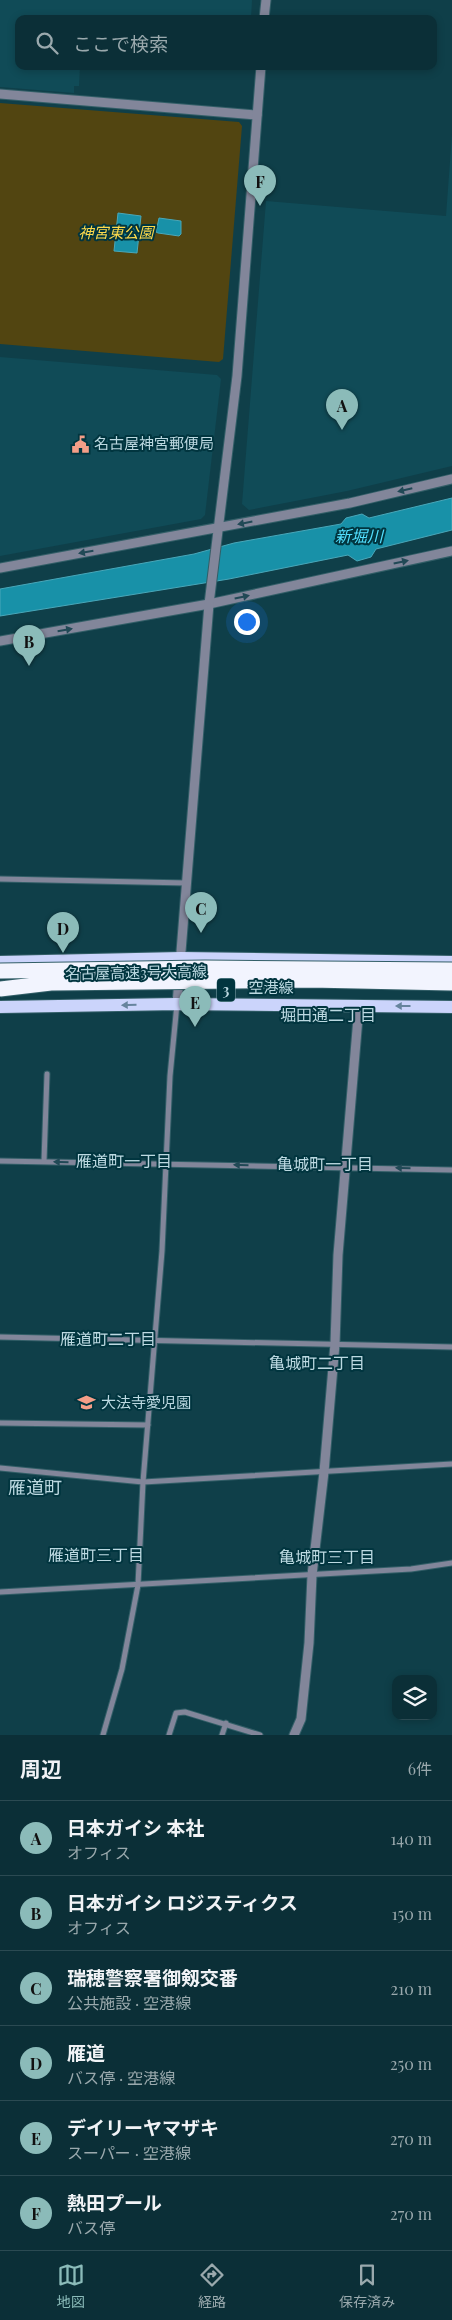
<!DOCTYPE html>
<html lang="ja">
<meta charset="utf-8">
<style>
:root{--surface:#0b2f37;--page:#14373f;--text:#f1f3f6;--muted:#9aa9ad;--line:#2b4a52;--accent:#8bbbb9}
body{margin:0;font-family:"Playfair Display","Noto Sans JP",serif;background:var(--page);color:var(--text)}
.controls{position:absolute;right:15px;bottom:15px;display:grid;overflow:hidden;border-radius:10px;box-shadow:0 2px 8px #0003}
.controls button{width:45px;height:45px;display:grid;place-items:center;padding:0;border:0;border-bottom:1px solid var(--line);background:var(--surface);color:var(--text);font:25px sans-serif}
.you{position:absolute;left:246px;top:621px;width:18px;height:18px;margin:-12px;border:4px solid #fff;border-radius:50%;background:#1a73e8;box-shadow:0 0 0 8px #1a73e833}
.badge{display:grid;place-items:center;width:32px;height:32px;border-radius:50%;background:var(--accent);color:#111;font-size:16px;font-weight:700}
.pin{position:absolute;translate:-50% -41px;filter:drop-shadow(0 1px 2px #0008)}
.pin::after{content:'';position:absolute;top:26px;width:18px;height:15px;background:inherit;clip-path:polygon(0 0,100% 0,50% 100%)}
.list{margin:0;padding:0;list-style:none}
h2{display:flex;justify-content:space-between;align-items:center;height:65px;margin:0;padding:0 20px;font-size:21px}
h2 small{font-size:16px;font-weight:400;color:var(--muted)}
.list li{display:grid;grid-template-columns:32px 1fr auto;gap:15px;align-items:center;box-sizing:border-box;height:75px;padding:0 20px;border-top:1px solid var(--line)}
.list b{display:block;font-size:19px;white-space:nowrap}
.list p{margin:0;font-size:16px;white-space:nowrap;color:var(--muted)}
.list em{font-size:16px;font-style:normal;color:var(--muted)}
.icon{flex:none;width:28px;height:28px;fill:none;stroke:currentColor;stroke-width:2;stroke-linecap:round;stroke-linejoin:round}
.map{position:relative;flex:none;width:452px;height:1735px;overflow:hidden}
.search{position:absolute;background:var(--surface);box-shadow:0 2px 8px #0003;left:15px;right:15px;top:15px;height:55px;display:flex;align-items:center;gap:12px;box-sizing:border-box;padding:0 18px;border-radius:10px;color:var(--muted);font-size:19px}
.sheet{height:515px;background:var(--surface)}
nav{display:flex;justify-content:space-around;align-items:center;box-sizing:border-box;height:70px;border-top:1px solid var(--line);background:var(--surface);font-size:14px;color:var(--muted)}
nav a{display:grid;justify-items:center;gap:2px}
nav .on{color:var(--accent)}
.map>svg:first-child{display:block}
.built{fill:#104b57}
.green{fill:#524511}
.water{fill:#1891a8;stroke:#49a7b9}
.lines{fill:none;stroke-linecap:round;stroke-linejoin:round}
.minor-casing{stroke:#325e67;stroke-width:7}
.tertiary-casing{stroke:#325e67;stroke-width:11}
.primary-casing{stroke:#325e67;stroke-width:14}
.minor{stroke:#82869a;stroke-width:5}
.tertiary{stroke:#82869a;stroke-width:9}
.primary{stroke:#cbd4fb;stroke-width:12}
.motorway-bridge-casing{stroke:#325e67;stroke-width:17;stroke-linecap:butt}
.motorway-bridge{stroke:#f2f4fe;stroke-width:15}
.oneway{fill:#214956}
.oneway2{fill:#66849d}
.labels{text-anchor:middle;stroke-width:4;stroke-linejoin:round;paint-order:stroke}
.shield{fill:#01353f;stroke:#84a8b0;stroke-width:1}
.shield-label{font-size:14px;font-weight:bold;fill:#bcd9e1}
.park-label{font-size:15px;font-style:italic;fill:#fdda4c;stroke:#01353f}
.poi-label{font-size:15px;fill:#bcd9e1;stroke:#01353f;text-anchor:start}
.street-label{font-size:15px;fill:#bcd9e1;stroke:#01353f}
.water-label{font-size:16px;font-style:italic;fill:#52e0ff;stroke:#01353f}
.neighbourhood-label{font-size:16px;fill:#bcd9e1;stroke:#01353f}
.quarter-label{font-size:18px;fill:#bcd9e1;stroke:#01353f}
</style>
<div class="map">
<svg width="452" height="1735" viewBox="0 0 452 1735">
<rect width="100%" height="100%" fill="#0f3f49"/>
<g class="built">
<path d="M 0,0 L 252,0 L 251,19 L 19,19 L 19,66 L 80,66 L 79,86 L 74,86 L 74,93 L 0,87 Z"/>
<path d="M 452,134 L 452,466 L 347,491 L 249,510 L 242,504 L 266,201 L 446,216 Z"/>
<path d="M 0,357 L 217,375 L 221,379 L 205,515 L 201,519 L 0,556 Z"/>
</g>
<path class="green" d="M 0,103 L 239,122 L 242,126 L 223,359 L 219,362 L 0,344 Z"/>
<g class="water">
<path d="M 118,213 L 141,216 L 137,253 L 114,251 Z"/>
<path d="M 159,218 L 181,221 L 181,234 L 179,236 L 158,233 L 156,232 Z"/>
<path d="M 452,498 L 452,530 L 376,549 L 371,557 L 357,561 L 348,555 L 229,579 L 0,616 L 0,589 L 194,554 L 234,543 L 341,524 L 346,518 L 362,514 L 369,518 Z"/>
</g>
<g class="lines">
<defs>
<g id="minor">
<path d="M 0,879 L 187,883"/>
<path d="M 0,1161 L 452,1170"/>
<path d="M 44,1161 L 47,1074"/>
<path d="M 0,1337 L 452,1347"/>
<path d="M 0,1423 L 148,1425"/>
<path d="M 0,1468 L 143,1482 L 452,1464"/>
<path d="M 0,1592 L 411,1569 L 452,1563"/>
<path d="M 103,1735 L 122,1669 L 138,1585 L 143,1482 L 162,1251 L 170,1076 L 177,1004"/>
<path d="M 169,1735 L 176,1713 L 185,1712 L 260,1735"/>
<path d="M 222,1735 L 226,1723"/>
</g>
<g id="tertiary">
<path d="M 264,19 L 266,0"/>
<path d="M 0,94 L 257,115"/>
<path d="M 0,568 L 350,503 L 452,479"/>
<path d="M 0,641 L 209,604 L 452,551"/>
<path d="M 180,964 L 209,604 L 237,376 L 261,66"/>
<path d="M 177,1004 L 179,979"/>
<path d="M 294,1735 L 301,1719 L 309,1643 L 312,1575 L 324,1472 L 335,1344 L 338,1255 L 359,1006"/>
</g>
<g id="primary">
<path d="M 0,962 L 181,958 L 452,962"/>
<path d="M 0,1007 L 177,1004 L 452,1007"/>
</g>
</defs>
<use href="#minor" class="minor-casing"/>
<use href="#tertiary" class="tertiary-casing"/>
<use href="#primary" class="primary-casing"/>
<use href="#minor" class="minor"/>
<use href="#tertiary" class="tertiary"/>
<use href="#primary" class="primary"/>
<defs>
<g id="motorway-bridge">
<path d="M 0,971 L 205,968 L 452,970"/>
<path d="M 0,989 L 51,983 L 311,980 L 452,983"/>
</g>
</defs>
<use href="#motorway-bridge" class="motorway-bridge-casing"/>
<use href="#motorway-bridge" class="motorway-bridge"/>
</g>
<defs><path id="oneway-solid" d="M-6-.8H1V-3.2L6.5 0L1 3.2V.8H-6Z" transform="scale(1.25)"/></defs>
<g class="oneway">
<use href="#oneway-solid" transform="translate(405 490) rotate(167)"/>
<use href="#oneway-solid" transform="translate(245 523) rotate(169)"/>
<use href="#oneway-solid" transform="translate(86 552) rotate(170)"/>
<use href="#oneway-solid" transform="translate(401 562) rotate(-12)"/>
<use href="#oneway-solid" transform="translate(242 597) rotate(-12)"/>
<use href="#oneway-solid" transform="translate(65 630) rotate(-10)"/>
<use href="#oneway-solid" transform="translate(61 1162) rotate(-179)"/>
<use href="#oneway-solid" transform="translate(241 1165) rotate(-179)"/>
<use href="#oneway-solid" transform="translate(403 1168) rotate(-179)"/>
</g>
<g class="oneway2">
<use href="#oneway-solid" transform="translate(129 1005) rotate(179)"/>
<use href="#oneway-solid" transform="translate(403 1006) rotate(-180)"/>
</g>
<defs>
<symbol id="civic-bare" viewBox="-9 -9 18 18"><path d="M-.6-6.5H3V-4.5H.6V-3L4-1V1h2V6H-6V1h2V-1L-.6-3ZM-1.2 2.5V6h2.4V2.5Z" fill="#f49e88" stroke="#01353f" stroke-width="2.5" paint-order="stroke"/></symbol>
<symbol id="school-bare" viewBox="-9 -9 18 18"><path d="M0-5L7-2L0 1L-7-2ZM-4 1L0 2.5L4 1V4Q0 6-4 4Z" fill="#f49e88" stroke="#01353f" stroke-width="2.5" paint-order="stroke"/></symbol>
</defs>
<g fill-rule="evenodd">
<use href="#civic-bare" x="68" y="432" width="25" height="25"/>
<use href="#school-bare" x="74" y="1390" width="25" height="25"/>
</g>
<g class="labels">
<rect class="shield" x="217" y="978.5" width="18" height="23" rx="4"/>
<g class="shield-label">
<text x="226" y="995">3</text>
</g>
<g class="park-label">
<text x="116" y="238">神宮東公園</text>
</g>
<g class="poi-label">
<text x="94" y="449">名古屋神宮郵便局</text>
<text x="101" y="1408">大法寺愛児園</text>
</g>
<g class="street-label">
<text transform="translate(136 973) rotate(-1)" y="5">名古屋高速3号大高線</text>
<text x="271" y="993">空港線</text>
</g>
<g class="water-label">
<text x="359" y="542">新堀川</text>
</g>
<g class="neighbourhood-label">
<text x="328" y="1021">堀田通二丁目</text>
<text x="124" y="1167">雁道町一丁目</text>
<text x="325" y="1170">亀城町一丁目</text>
<text x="108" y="1345">雁道町二丁目</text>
<text x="317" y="1369">亀城町二丁目</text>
<text x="96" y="1561">雁道町三丁目</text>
<text x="327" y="1563">亀城町三丁目</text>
</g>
<g class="quarter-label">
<text x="35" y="1494">雁道町</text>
</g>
</g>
</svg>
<div class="controls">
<button><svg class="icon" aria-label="layers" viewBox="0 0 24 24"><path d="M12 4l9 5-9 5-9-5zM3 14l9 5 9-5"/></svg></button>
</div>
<div class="you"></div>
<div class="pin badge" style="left:342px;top:430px">A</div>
<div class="pin badge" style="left:29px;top:666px">B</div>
<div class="pin badge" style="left:201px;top:933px">C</div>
<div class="pin badge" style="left:63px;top:953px">D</div>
<div class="pin badge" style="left:195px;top:1027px">E</div>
<div class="pin badge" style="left:260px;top:206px">F</div>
<div class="search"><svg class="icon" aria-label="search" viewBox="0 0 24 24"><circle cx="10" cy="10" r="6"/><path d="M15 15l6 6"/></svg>ここで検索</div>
</div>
<section class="sheet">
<h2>周辺<small>6件</small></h2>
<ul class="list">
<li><span class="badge">A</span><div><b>日本ガイシ 本社</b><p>オフィス</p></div><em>140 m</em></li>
<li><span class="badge">B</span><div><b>日本ガイシ ロジスティクス</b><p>オフィス</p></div><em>150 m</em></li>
<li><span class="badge">C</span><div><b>瑞穂警察署御剱交番</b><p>公共施設 · 空港線</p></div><em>210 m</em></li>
<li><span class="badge">D</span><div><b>雁道</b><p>バス停 · 空港線</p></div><em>250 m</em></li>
<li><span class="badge">E</span><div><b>デイリーヤマザキ</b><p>スーパー · 空港線</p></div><em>270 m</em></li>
<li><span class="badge">F</span><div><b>熱田プール</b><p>バス停</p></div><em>270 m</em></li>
</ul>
</section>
<nav>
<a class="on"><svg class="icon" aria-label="map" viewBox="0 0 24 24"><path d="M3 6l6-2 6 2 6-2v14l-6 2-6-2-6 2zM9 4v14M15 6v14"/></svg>地図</a>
<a><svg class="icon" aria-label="directions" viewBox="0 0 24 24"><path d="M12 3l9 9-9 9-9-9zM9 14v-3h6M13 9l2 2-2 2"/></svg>経路</a>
<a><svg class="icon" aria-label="saved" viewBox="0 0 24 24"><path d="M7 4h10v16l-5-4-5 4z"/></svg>保存済み</a>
</nav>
